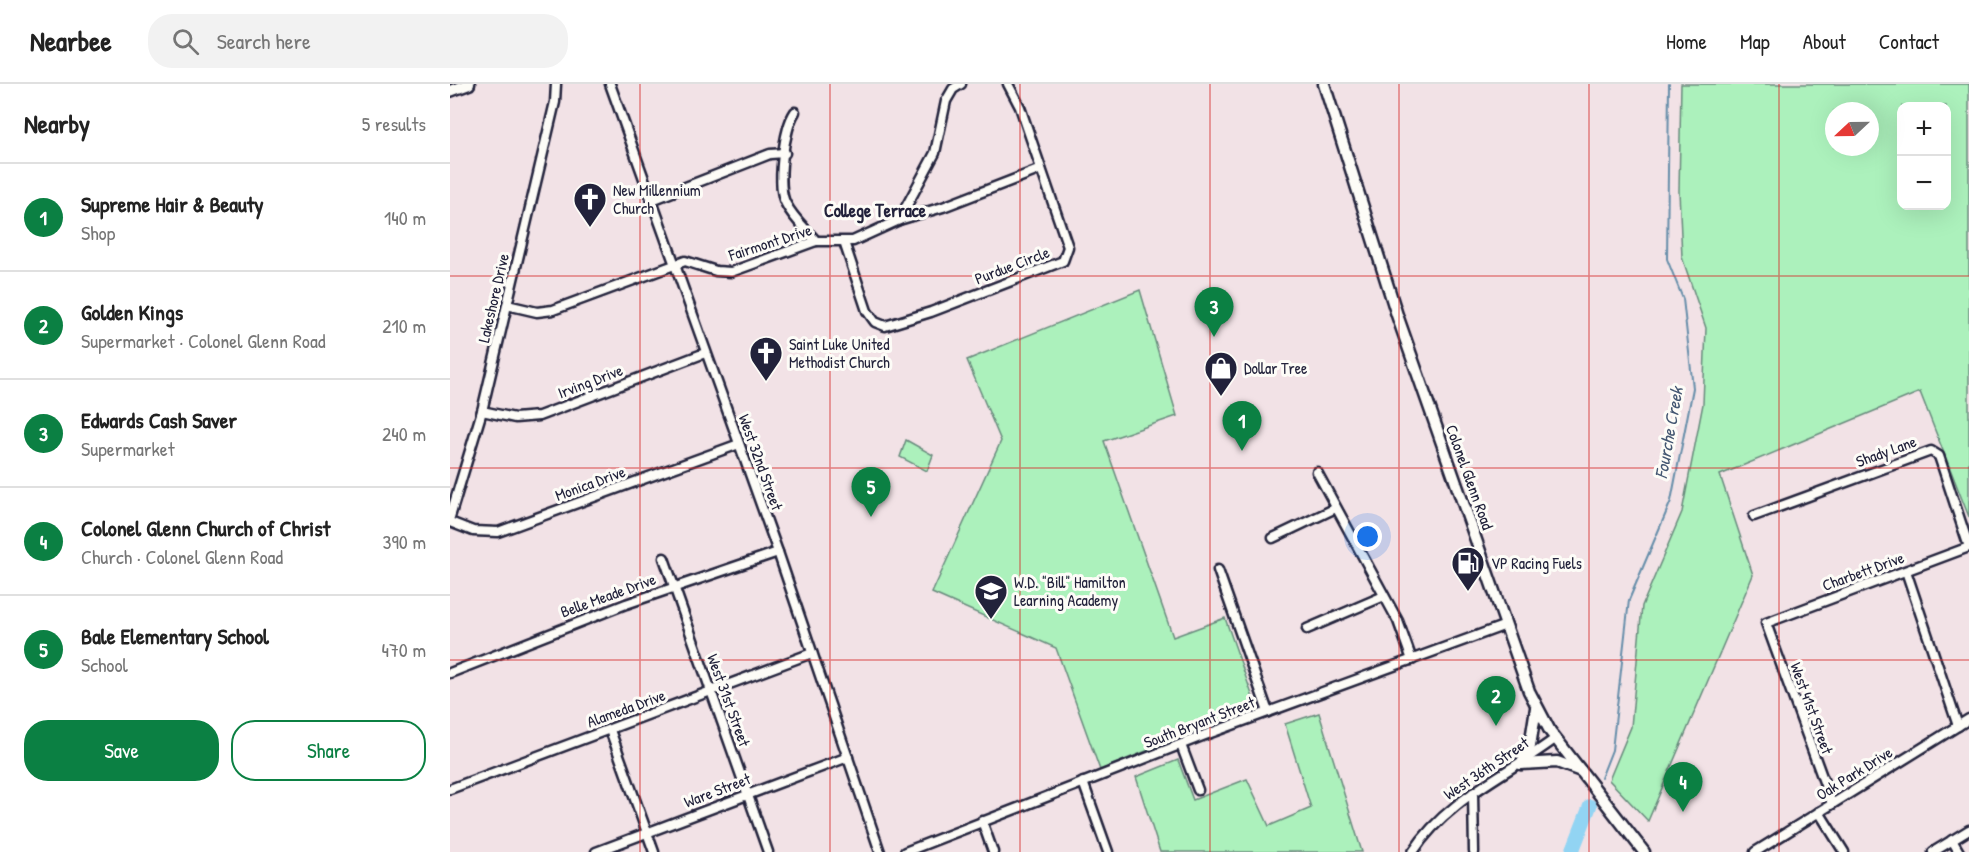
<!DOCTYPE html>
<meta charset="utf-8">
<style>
:root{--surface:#fff;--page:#f2f2f2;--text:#222;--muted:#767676;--line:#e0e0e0;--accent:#0b8043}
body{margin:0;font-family:"Patrick Hand",sans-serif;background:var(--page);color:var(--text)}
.controls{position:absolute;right:18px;top:18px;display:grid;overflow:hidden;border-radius:12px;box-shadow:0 6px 24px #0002}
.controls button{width:54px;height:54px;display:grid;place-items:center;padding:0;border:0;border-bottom:2px solid var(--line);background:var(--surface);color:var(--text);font:30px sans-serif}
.compass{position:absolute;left:1375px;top:18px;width:54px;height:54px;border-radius:50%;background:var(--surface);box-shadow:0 6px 24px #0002;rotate:248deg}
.you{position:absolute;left:918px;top:453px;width:21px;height:21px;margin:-15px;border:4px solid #fff;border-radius:50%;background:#1a73e8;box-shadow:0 0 0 9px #1a73e833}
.badge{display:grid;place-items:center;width:39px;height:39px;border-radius:50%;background:var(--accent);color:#fff;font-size:20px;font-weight:700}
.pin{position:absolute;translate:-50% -50px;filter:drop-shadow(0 2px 3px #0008)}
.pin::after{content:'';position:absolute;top:32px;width:21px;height:18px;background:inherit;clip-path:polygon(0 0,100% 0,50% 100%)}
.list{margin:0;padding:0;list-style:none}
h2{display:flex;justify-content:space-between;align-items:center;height:78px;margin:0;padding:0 24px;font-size:26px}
h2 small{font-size:20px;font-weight:400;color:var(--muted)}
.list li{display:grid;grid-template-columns:39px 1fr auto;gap:18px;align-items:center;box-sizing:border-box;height:108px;padding:0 24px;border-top:2px solid var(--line)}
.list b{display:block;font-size:22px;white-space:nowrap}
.list p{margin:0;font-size:20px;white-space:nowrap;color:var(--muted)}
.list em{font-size:20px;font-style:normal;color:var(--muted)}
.actions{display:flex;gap:12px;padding:18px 24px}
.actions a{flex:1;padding:14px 0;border:2px solid var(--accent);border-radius:24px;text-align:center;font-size:21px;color:var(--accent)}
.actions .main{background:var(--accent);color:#fff}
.icon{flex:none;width:33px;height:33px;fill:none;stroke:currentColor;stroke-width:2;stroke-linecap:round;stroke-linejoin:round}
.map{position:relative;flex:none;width:1519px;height:768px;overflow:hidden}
header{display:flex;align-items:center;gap:36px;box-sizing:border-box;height:84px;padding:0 30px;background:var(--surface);border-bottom:2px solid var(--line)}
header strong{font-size:28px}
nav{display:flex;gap:33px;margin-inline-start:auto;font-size:21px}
.search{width:420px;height:54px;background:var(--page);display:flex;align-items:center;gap:15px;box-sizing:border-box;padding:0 21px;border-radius:24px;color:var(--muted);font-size:22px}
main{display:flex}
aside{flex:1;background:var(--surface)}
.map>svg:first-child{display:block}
.green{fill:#acf1bc;stroke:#678a7c;stroke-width:1.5;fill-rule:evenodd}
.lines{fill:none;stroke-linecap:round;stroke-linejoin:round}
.stream{stroke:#658da9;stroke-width:2}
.river{stroke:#92d4f3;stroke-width:14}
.minor-casing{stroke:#22223b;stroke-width:13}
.major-casing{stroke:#22223b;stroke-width:15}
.minor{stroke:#fdfcf7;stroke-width:8}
.major{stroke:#fdfcf7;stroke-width:10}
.grid{fill:none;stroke:#d62828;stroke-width:1.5;stroke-opacity:0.55}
.labels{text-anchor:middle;stroke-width:6;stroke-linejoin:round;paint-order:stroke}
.poi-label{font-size:16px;fill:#22223b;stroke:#fdfcf7;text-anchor:start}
.street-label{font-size:16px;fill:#22223b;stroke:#fdfcf7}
.neighbourhood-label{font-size:18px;font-weight:bold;fill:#22223b;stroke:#fdfcf7}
.water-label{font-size:18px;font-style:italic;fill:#445772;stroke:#fdfcf7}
</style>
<header>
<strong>Nearbee</strong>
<div class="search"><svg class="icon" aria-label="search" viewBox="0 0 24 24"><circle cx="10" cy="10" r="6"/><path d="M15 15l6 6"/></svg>Search here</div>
<nav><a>Home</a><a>Map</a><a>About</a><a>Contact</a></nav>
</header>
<main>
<aside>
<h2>Nearby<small>5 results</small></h2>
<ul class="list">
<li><span class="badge">1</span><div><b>Supreme Hair &amp; Beauty</b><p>Shop</p></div><em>140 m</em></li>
<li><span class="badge">2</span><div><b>Golden Kings</b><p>Supermarket · Colonel Glenn Road</p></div><em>210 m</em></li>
<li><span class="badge">3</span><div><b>Edwards Cash Saver</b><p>Supermarket</p></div><em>240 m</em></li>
<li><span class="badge">4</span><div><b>Colonel Glenn Church of Christ</b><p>Church · Colonel Glenn Road</p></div><em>390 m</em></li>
<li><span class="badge">5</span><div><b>Bale Elementary School</b><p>School</p></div><em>470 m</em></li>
</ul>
<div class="actions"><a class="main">Save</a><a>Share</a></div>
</aside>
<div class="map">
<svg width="1519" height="768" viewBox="0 0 1519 768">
<rect width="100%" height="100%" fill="#f2e2e6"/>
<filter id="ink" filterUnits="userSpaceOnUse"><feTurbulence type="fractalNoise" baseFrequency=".0167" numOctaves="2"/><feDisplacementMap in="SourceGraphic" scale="12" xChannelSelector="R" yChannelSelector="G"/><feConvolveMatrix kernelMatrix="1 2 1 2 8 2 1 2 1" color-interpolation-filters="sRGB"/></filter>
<g filter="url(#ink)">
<g class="green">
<path d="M 1231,0 L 1519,0 L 1519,433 L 1470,308 L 1270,391 L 1303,491 L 1198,737 L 1159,696 L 1181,643 L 1192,522 L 1232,428 L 1253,320 L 1256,244 L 1232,173 L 1229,107 ZM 1452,22 L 1496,22 L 1496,122 L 1452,122 ZM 1384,27 L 1420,27 L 1420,63 L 1384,63 Z"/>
<path d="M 690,206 L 727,332 L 654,357 L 723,553 L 775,534 L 806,622 L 650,686 L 606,564 L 482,509 L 551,357 L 517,276 Z"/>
<path d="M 456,356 L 483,371 L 477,387 L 450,373 Z"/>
<path d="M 869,629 L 912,768 L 710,768 L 686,693 L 728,676 L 743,716 L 797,695 L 819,742 L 861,724 L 835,640 Z"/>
</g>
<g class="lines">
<path class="stream" d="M 1151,694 L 1162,666 L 1179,516 L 1221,417 L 1243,304 L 1233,215 L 1217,175 L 1219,0"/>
<path class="river" d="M 1122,768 L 1140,722"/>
<defs>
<g id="minor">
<path d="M 160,0 L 328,468 L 430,768"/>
<path d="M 345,28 C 334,44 326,103 336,120 C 343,134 356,145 366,157"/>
<path d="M 202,116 L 320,70 L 335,69"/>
<path d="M 449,136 L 485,69 L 496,17 L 503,5 L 511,0"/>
<path d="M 394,158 L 417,227 L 425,238 L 435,242 L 481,228 L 613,177 L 618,163 L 570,23 L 558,0"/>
<path d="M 57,221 L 87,228 L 103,226 L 235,177 L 266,187 L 281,188 L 366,157 L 403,157 L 449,136 L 493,123 L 591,85"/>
<path d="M 32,327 L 65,334 L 89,332 L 255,269"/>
<path d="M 867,388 L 948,537 L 962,576"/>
<path d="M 1304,432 L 1481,367 L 1489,372 L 1519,463"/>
<path d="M 0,433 L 32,327 L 105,18 L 106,0"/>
<path d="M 0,438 L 23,447 L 48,448 L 289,360"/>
<path d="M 823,454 L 886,424"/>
<path d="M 214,474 L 318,768"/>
<path d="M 768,486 L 818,628"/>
<path d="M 1456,487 L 1508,642"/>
<path d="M 857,545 L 934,512"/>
<path d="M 0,589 L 176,520 L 328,468"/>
<path d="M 160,646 L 204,768"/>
<path d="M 731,661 L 748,706"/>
<path d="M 633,698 L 658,768"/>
<path d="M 0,705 L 362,569"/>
<path d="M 1023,709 L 1024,768"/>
<path d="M 1382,720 L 1316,539 L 1519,463"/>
<path d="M 1369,728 L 1394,768"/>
<path d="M 532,737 L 543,768"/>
<path d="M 1502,756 L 1509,768"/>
<path d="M 146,768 L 398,673"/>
<path d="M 455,768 L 755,651 L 1056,541"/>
<path d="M 963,768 C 997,715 1057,691 1106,654"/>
<path d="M 1305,768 L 1519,635"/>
<path d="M 1483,768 L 1519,746"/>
</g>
<g id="major">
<path d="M 874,0 L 947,231 L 1079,607 L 1100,647 L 1194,768"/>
<path d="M 0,7 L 19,0"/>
<path d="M 1071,680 L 1107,678 L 1131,687"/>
<path d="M 1071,680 L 1080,662 L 1086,624"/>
</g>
</defs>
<use href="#minor" class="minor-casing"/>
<use href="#major" class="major-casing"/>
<use href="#minor" class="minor"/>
<use href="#major" class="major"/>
</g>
</g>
<path class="grid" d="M 190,0 L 190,768M 380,0 L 380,768M 570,0 L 570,768M 760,0 L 760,768M 949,0 L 949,768M 1139,0 L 1139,768M 1329,0 L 1329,768M 0,192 L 1519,192M 0,384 L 1519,384M 0,576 L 1519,576"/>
<defs>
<symbol id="church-pin" viewBox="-11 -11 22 30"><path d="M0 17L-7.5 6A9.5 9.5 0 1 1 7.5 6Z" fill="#22223b" stroke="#fdfcf7"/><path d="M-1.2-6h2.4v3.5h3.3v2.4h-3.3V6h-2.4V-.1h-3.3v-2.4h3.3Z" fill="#fff"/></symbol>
<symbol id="shop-pin" viewBox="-11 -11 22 30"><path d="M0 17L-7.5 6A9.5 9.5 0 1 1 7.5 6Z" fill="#22223b" stroke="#fdfcf7"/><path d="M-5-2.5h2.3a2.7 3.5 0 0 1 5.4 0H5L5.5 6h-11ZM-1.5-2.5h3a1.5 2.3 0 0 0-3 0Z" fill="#fff"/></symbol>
<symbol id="fuel-pin" viewBox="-11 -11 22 30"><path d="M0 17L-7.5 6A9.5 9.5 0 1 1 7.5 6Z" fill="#22223b" stroke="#fdfcf7"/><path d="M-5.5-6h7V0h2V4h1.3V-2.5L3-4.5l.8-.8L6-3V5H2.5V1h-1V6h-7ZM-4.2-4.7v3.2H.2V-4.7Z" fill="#fff"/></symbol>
<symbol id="school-pin" viewBox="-11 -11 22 30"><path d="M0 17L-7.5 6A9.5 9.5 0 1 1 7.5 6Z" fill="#22223b" stroke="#fdfcf7"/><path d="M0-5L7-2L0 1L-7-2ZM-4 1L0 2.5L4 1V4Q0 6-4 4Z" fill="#fff"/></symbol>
</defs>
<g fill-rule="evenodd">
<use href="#church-pin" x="121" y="96" width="38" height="52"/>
<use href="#church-pin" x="297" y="250" width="38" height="52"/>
<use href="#shop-pin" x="752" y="265" width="38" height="52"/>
<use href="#fuel-pin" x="999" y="460" width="38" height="52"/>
<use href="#school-pin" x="522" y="488" width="38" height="52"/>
</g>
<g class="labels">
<g class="poi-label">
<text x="163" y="112">New Millennium<tspan x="163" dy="18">Church</tspan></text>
<text x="339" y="266">Saint Luke United<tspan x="339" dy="18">Methodist Church</tspan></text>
<text x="794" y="290">Dollar Tree</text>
<text x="1041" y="485">VP Racing Fuels</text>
<text x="564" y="504">W.D. "Bill" Hamilton<tspan x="564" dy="18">Learning Academy</tspan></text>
</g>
<g class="street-label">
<text transform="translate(320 158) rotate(-18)" y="6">Fairmont Drive</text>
<text transform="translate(562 181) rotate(-21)" y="6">Purdue Circle</text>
<text transform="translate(43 214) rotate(-77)" y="6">Lakeshore Drive</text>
<text transform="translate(140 297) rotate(-21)" y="6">Irving Drive</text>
<text transform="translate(1436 367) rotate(-20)" y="6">Shady Lane</text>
<text transform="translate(311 378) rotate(70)" y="6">West 32nd Street</text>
<text transform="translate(1020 393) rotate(70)" y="6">Colonel Glenn Road</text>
<text transform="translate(140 399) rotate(-20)" y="6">Monica Drive</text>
<text transform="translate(1413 487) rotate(-20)" y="6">Charbett Drive</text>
<text transform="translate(158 511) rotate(-20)" y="6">Belle Meade Drive</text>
<text transform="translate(279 616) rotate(70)" y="6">West 31st Street</text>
<text transform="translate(176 624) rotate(-20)" y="6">Alameda Drive</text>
<text transform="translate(1362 624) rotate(70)" y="6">West 41st Street</text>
<text transform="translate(749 638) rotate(-21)" y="6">South Bryant Street</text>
<text transform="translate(1036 684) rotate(-34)" y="6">West 36th Street</text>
<text transform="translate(1404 689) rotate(-32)" y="6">Oak Park Drive</text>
<text transform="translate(267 706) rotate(-21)" y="6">Ware Street</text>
</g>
<g class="neighbourhood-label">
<text x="425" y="133">College Terrace</text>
</g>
<g class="water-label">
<text transform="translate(1219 349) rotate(-80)" y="6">Fourche Creek</text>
</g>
</g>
</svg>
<div class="controls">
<button>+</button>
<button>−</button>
</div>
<svg class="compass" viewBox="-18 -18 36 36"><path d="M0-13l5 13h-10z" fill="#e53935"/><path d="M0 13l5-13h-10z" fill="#767676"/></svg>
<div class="you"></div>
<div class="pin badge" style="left:792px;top:367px">1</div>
<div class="pin badge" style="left:1046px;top:642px">2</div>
<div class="pin badge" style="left:764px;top:253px">3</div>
<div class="pin badge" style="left:1233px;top:728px">4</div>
<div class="pin badge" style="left:421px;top:433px">5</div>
</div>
</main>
